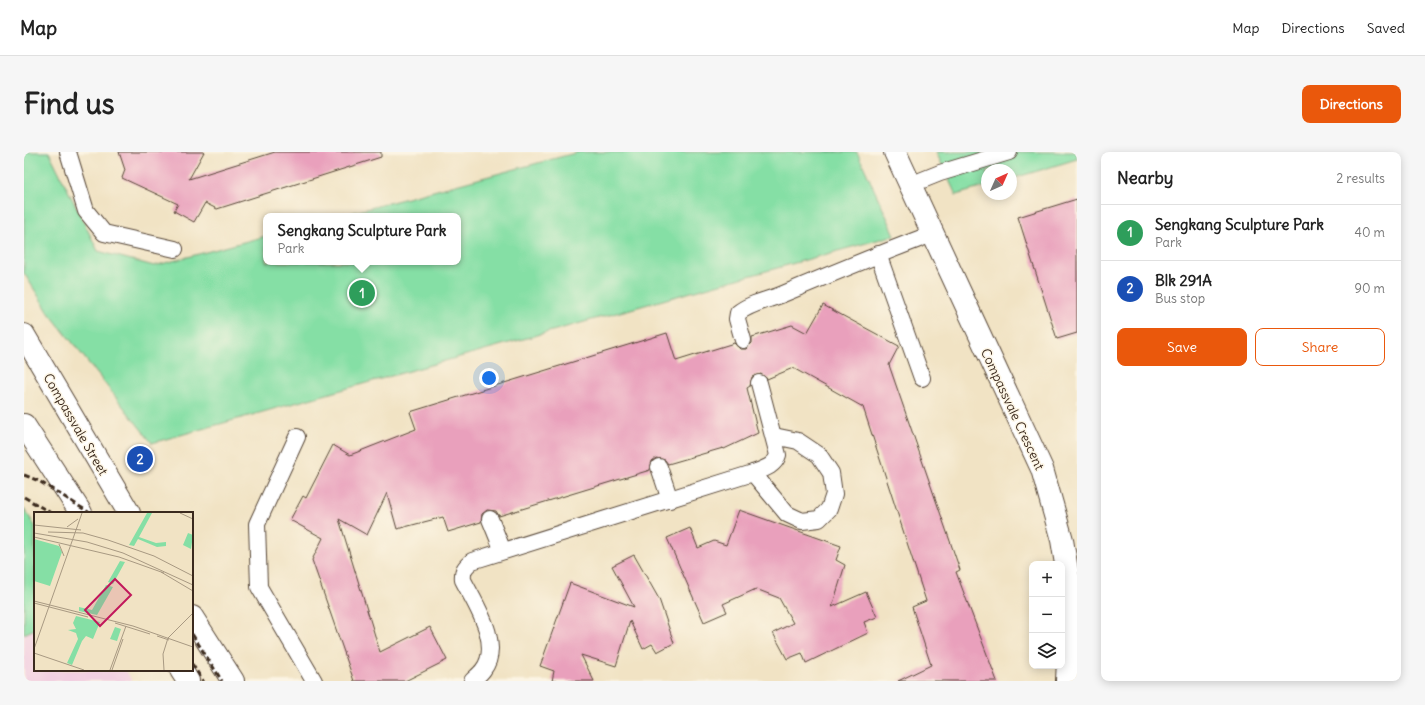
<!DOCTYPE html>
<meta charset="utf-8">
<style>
:root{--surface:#fff;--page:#f6f6f6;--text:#222;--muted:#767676;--line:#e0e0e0;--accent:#ea580c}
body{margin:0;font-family:Delius,sans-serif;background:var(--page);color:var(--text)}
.controls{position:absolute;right:12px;bottom:12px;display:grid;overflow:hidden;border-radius:8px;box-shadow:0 2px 10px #0003}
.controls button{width:36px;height:36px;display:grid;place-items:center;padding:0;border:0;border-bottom:1px solid var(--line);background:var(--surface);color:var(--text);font:20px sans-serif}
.compass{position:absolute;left:957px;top:12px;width:36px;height:36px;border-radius:50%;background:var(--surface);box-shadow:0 2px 10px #0003;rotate:45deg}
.you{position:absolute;left:465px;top:226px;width:14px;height:14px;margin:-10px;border:3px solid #fff;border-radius:50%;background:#1a73e8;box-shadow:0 0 0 6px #1a73e833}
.badge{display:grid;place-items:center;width:26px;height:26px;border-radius:50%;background:var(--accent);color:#fff;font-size:13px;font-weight:700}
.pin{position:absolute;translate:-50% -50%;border:2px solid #fff;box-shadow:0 1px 4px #0006}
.popup{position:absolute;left:239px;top:61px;width:198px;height:52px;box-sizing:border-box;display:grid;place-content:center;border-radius:8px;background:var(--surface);filter:drop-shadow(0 1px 3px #0005);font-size:13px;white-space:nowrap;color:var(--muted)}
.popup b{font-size:15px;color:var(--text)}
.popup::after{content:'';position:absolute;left:50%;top:100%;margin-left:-8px;border:8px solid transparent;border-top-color:var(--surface)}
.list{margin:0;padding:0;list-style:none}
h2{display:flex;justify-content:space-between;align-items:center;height:52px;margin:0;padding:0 16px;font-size:17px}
h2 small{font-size:13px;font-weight:400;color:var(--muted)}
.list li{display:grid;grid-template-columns:26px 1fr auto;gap:12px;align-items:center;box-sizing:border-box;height:56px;padding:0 16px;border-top:1px solid var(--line)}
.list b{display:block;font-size:15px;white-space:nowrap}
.list p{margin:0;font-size:13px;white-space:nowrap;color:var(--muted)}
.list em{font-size:13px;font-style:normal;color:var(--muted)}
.actions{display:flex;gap:8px;padding:12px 16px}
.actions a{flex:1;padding:9px 0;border:1px solid var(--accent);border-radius:8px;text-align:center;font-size:14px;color:var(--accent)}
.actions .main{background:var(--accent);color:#fff}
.icon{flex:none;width:22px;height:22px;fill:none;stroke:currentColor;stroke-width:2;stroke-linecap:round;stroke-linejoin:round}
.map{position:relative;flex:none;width:1053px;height:529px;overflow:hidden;border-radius:8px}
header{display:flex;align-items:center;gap:24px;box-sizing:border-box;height:56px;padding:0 20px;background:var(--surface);border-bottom:1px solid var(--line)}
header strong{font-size:19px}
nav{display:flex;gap:22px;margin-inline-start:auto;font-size:14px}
.intro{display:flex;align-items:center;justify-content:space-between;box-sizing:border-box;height:96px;padding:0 24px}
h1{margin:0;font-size:28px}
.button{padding:10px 18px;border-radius:8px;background:var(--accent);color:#fff;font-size:14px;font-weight:700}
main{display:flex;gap:24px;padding:0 24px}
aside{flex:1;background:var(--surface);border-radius:8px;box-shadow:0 2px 10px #0003}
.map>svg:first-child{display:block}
.built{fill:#f2cfe1}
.green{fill:#85dfa5;stroke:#608462}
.building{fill:#e9a0bc}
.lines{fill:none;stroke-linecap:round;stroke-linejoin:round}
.lane-casing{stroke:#564637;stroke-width:18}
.street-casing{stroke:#564637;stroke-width:24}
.secondary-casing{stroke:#564637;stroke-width:24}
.lane{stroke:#fff;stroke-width:16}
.street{stroke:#fff;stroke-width:22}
.secondary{stroke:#fff;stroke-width:22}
.rail{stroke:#3b2a1e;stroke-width:3;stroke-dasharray:6 3;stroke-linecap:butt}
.labels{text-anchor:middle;stroke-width:3;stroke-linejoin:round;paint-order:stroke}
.street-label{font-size:13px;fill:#3b2a1e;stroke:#fcf5e5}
.inset-road{fill:none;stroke:#a89982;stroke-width:1}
.view{fill:#c2185b;fill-opacity:0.15;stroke:#c2185b;stroke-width:2}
.inset-edge{fill:none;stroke:#3b2a1e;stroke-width:2}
</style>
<header>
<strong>Map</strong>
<nav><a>Map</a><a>Directions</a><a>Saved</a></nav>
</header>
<div class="intro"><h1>Find us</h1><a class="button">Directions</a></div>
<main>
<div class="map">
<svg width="1053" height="529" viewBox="0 0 1053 529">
<rect width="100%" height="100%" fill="#fcf5e5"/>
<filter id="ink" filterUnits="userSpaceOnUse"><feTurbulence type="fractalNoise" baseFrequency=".025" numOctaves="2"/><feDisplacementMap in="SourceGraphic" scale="8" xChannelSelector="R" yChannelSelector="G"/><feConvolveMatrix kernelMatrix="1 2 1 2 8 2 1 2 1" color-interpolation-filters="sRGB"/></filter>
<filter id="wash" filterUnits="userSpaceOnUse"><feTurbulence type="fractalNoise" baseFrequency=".012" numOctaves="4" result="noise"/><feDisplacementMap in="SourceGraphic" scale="16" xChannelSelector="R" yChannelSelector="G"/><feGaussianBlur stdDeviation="0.9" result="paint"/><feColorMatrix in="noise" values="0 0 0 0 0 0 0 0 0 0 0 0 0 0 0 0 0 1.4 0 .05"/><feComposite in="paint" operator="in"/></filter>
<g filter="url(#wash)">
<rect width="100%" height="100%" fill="#f1e3c4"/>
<path class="built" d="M 11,477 L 11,518 L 101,518 L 108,529 L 0,529 L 0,482 Z"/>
<g class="green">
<path d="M 0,0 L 25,0 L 74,99 L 130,114 L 242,84 L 242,110 L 434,110 L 434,64 L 316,64 L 555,0 L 833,0 L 871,83 L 128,291 L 25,161 L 0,121 Z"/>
<path d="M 912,0 L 1053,0 L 1053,7 L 987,27 L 987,18 L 963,18 L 963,34 L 932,43 Z"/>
<path d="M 0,356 L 11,374 L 11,477 L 0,482 Z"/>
</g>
<g id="blocks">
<g class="building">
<path d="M 95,0 L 180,0 L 165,27 L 251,0 L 357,0 L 357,5 L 193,57 L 181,51 L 170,70 L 150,59 L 154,52 L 98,26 L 101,18 Z"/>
<path d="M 1053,47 L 1053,181 L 1033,187 L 994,65 Z"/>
<path d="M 799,153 L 875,194 L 865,213 L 936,418 L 932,420 L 973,529 L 874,529 L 907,513 L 888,455 L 902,449 L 839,255 L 769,216 L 743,227 L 737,222 L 728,225 L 726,234 L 723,236 L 734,281 L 700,297 L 699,296 L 644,312 L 641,308 L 632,306 L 628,309 L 626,318 L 475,364 L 472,359 L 463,358 L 458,362 L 457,370 L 424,380 L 419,365 L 373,377 L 363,341 L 343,383 L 315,367 L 356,500 L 406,475 L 423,508 L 381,529 L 330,529 L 288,408 L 299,386 L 266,368 L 279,344 L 282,346 L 309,293 L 326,303 L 392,277 L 386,260 L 643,181 L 652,209 L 710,191 L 716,197 L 722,197 L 728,191 L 728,185 L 768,173 L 783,181 Z"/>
<path d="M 715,358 L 817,394 L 812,408 L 821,413 L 808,455 L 842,440 L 853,465 L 840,470 L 844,481 L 782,511 L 778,501 L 763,507 L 749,481 L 769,471 L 755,446 L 732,437 L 699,452 L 703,460 L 680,470 L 643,386 L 666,376 L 674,396 L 690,389 L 702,393 Z"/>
<path d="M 610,403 L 635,447 L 650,491 L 633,500 L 628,492 L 619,497 L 606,469 L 592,514 L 557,503 L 570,529 L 528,529 L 530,519 L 516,514 L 546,431 L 610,455 L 588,414 Z"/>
</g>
</g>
</g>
<g filter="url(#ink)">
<use href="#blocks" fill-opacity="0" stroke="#564637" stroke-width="1"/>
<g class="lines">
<defs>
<g id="lane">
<path d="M 44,0 L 62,59 L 80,81 L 151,97"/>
<path d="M 886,33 L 916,21 L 985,0"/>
<path d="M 854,102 L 898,226"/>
<path d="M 719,188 L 713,167 L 714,161 C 726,151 745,148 759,142 C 809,121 858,101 908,82"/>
<path d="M 273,285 L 233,372 L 235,435 L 290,529"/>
<path d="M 635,315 L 646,348"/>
<path d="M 729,321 L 763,362 L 778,369 L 795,367 L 805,357 L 810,342 L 807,321 L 795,303 L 774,289 L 750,284"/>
<path d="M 466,367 L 479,399"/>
<path d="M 448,529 C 452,525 456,522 459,518 C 479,492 451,452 439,428 C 438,418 441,415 448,409 L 729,321 C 740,317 751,314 754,303 L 735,231"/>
</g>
<path id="street" d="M 871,0 L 1018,317 L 1038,388 L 1047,442 L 1043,529"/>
<g id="secondary">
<path d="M 0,183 L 105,361"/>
<path d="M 0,273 L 57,361"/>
<path d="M 168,465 L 209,529"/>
<path d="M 157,518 L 164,529"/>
</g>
</defs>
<use href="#lane" class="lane-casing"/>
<use href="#street" class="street-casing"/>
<use href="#secondary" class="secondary-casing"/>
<use href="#lane" class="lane"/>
<use href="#street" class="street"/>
<use href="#secondary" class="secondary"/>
<g class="rail">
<path d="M 0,323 L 15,329 L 66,361"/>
<path d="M 0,345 L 27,361"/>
<path d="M 168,482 L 198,529"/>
<path d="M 168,512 L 179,529"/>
</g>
</g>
</g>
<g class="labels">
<g class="street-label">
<text transform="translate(989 257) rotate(65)" y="5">Compassvale Crescent</text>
<text transform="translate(52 272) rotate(60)" y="5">Compassvale Street</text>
</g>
</g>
<g transform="translate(10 360)">
<rect width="159" height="159" fill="#f1e3c4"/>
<path d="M 113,1 L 118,1 L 105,25 L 122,31 L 132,30 L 132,34 L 123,35 L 104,27 L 100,34 L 95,33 ZM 154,21 L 159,23 L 157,37 L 149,33 ZM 0,27 L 25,34 L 28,40 L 16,74 L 0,69 ZM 86,49 L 91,50 L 79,72 L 74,70 ZM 72,73 L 79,75 L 63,103 L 45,99 L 45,95 L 58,98 ZM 42,104 L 66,110 L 59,127 L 52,124 L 48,129 L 38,153 L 33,151 L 44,127 L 42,121 L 34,118 L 42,117 L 39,111 ZM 81,115 L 87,117 L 83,129 L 76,127 Z" fill="#85dfa5"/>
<path class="inset-road" d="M 146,1 L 159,7M 0,13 L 47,18M 33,15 L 44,7M 14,20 L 49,21 L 74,28 L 120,44 L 159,64M 0,21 L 53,30 L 89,41 L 159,73M 0,25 L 85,45 L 130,61M 25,32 L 30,44M 127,60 L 159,79M 0,89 L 99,114 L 159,135M 0,91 L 54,105M 81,111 L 116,122M 123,124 L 135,128M 0,137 L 48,1M 0,141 L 50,158M 76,158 L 92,114M 78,158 L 89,127M 130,158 L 129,142 L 134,126 L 159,101"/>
<path class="view" d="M 81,67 L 97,83 L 66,114 L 51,98 Z"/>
<rect width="159" height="159" class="inset-edge"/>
</g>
</svg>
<div class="controls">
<button>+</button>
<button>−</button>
<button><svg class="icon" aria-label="layers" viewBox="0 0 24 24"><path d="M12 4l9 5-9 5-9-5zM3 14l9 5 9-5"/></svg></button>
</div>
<svg class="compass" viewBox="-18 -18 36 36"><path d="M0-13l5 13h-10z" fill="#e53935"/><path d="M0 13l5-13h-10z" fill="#767676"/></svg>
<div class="you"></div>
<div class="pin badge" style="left:338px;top:141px;background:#2e9e5b">1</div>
<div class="popup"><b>Sengkang Sculpture Park</b>Park</div>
<div class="pin badge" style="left:116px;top:307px;background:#1a4fb4">2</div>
</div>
<aside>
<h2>Nearby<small>2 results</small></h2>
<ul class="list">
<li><span class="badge" style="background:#2e9e5b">1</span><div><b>Sengkang Sculpture Park</b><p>Park</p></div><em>40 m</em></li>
<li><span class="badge" style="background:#1a4fb4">2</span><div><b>Blk 291A</b><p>Bus stop</p></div><em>90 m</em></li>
</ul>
<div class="actions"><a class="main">Save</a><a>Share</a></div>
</aside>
</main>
